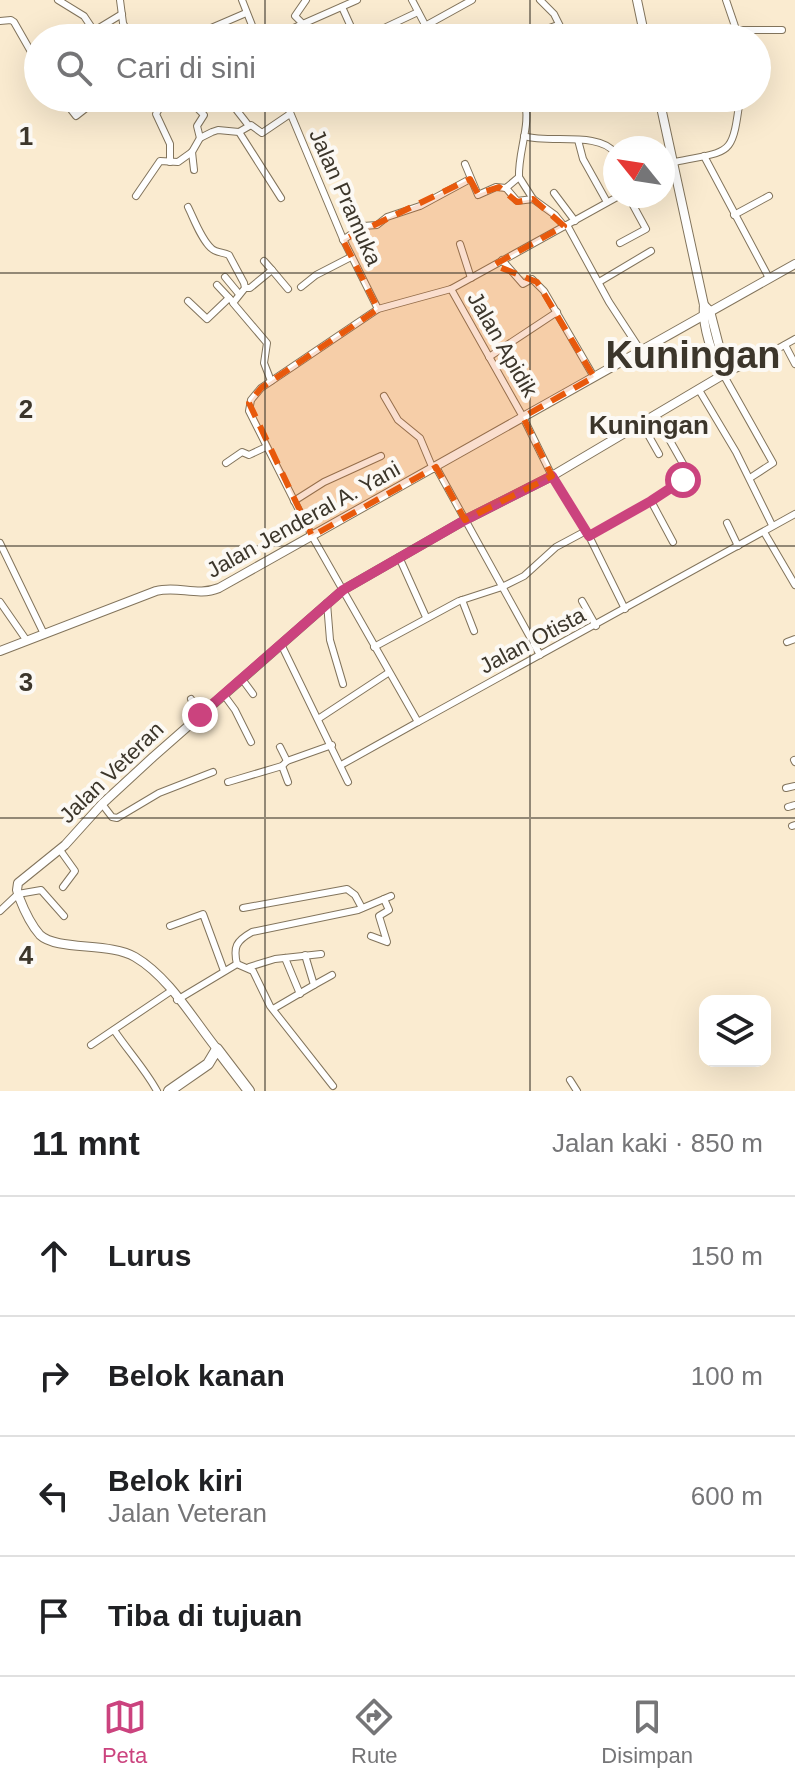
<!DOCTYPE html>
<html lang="id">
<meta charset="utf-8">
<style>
:root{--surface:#fff;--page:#f6f6f6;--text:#202124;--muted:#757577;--line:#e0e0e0;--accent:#cb437e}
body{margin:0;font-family:Arial,sans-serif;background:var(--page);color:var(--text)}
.controls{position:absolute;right:24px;bottom:24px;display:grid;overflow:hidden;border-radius:16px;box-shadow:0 8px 32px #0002}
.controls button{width:72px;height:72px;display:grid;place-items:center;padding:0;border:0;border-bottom:2px solid var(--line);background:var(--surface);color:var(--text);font:40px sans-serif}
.compass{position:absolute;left:603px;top:136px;width:72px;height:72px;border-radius:50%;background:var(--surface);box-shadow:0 8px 32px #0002;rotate:300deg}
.stop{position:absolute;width:24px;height:24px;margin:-18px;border:6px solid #cb437e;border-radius:50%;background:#fff}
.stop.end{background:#cb437e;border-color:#fff;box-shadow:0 2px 8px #0008}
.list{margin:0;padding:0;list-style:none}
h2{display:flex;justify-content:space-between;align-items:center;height:104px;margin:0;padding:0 32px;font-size:34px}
h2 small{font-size:26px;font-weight:400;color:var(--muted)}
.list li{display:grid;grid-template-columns:52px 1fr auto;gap:24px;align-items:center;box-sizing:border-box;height:120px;padding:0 32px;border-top:2px solid var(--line)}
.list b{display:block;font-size:30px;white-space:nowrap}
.list p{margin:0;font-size:26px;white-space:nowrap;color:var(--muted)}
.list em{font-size:26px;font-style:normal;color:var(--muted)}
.icon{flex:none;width:44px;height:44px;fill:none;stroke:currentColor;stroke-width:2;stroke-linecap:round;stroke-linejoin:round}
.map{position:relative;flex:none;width:795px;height:1091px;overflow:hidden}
.search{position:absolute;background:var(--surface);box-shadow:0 8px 32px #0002;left:24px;right:24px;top:24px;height:88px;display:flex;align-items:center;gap:20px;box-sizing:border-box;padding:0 28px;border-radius:44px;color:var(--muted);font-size:30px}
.sheet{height:584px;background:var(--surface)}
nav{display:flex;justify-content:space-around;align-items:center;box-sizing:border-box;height:112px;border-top:2px solid var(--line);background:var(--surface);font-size:22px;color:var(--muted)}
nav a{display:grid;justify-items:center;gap:4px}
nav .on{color:var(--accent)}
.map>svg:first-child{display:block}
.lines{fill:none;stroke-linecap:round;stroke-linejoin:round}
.minor-casing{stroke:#82745c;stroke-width:8}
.major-casing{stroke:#82745c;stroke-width:10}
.highway-casing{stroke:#82745c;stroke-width:12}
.minor{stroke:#fff;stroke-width:6}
.major{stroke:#fff;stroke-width:8}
.highway{stroke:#fff;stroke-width:10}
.route{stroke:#cb437e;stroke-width:10}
.marked{fill:#e8590c;fill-opacity:0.2;stroke:#e8590c;stroke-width:6;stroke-dasharray:16 10;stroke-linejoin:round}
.grid{fill:none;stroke:#3c362b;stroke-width:2;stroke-opacity:0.55}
.labels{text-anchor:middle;stroke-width:8;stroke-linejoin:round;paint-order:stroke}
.street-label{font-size:22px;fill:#3c362b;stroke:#fcf9f4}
.quarter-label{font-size:26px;font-weight:bold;fill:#3c362b;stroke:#fcf9f4}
.town-label{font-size:38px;font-weight:bold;fill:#3c362b;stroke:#fcf9f4}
.grid-label{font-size:26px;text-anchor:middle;font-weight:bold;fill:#3c362b;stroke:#fcf9f4;stroke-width:8;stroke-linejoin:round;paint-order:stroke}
</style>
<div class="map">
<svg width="795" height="1091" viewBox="0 0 795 1091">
<rect width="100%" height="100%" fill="#faebd0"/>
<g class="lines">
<defs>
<g id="minor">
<path d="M 58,0 L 84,16 L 94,31 L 84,38"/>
<path d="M 120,0 L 123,23 L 130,38"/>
<path d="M 242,0 L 257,38"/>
<path d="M 412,0 L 432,38"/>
<path d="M 540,0 L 554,14 L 561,28"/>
<path d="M 726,0 L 739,38"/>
<path d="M 342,7 L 356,38"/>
<path d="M 0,21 L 11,20 L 14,22 L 38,64"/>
<path d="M 303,24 L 295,16 L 306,0"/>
<path d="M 425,26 L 472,0"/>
<path d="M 736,30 L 782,30"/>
<path d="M 94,31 L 122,14"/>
<path d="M 188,38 L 246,13"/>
<path d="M 271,38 L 357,0"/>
<path d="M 363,38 L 418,12"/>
<path d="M 540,38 L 538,32 L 555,26 L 597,38 L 619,38"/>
<path d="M 62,98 L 76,116 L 99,98"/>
<path d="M 116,98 L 119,102"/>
<path d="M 158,98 L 162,104 L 170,98"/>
<path d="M 193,98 L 196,107 L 204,115 L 197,126 L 200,138"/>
<path d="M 220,98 L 228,99 L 249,126"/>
<path d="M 284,98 L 343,239 L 378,309"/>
<path d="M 557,98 L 559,108"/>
<path d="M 162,104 L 156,114 L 170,144 L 170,162"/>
<path d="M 239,132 L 251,125 L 262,133 L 290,114"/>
<path d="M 524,136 C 549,144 599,131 615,153"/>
<path d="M 578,140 L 583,159 L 607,202"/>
<path d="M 192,152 L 194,170"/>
<path d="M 704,156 L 769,278"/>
<path d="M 675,162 C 732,150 732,158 740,98"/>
<path d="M 465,164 L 478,195 L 496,187 L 506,188 L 519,177 L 533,199 L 555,215 L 564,226"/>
<path d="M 519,177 C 518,150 532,124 524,98"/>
<path d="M 506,188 L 517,201 L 533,199"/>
<path d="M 554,193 L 575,221"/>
<path d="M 136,196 L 160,161 L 178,162 L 192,152 L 200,138 L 212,132 L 218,130 L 239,132 L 281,198"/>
<path d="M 619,196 L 451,289 L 378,309 L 261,388 L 251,400 L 249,411 L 312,536 L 418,722 L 795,514"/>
<path d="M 188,207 C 194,219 201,239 211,248 C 216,253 223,252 229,255 L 244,283 L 245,288 L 233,303 L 267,343 L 264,363 L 271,381"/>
<path d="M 734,215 L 769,196"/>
<path d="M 567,225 L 609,302 L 641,351"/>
<path d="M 343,240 L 363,226 L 377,225 L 387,217 L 420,206 L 470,179"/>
<path d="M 620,243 L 646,229 L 628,196"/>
<path d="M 460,244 L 471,278"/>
<path d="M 502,260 L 523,284 L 532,279 L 544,291 L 594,377"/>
<path d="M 272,270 L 288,289"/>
<path d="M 225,277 L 239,294"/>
<path d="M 599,282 L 651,251"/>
<path d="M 217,285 L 231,300"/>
<path d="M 301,287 L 316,275 L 351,257"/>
<path d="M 245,288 L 250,288 L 272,270 L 264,261"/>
<path d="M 451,289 L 523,417 L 552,476 L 589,536 L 625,609"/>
<path d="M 188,301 L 207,319 L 229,298"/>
<path d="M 785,345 L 795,364"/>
<path d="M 489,357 L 557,312"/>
<path d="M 726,373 L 763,357 L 795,339"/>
<path d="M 723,374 L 773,463 L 750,478"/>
<path d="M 699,390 L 736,452 L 772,525"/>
<path d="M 384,396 L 398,420 L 420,438 L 433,469"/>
<path d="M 642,424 L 659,454"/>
<path d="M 226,463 L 242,452 L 249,455 L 266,447"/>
<path d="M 436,467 L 540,655"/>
<path d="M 294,501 L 324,482 L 381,456"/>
<path d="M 651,501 L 673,542"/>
<path d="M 727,523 L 738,546"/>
<path d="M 764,532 L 795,585"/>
<path d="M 589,536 L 651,501 L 687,477 L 686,469 L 656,416"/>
<path d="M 0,543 L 44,634"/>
<path d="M 399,557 L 426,617"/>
<path d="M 462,600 L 474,631"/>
<path d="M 582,601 L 596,626"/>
<path d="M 0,602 L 27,641"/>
<path d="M 327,603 L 330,640 L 343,684"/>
<path d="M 787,642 L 795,639"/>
<path d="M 281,644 L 348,782"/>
<path d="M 374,647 L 459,601 L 502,587 L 524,576 L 556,547 L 584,532"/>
<path d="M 242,679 L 253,694"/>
<path d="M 224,695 L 235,710 L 251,742"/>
<path d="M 191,699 L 200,715"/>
<path d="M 318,719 L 388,673"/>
<path d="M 280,747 L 287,761"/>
<path d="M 794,760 L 795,762"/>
<path d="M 341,765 L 418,722"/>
<path d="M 282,766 L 288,782"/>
<path d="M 228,782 L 282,766 L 287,761 L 332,745"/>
<path d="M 786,788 L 795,786"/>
<path d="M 102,804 L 112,817 L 117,818 L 159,793 L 213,772"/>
<path d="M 788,807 L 795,805"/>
<path d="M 792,826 L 795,825"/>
<path d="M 60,850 L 75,871 L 63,887"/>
<path d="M 243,908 L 347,889 L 355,895 L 362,908"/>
<path d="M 0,911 L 18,894 L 41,890 L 64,916"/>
<path d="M 170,926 L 203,914 L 224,971"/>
<path d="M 371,936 L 387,942 L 379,916 L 389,910 L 384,899"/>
<path d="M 285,958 L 300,994"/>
<path d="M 237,964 C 233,947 236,941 252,932 L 358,910 L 391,896"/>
<path d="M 249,967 L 275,959 L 321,954"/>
<path d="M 314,985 L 332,975"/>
<path d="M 177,1000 L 237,964 L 253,971 L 270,1006 L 333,1086"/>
<path d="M 273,1009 L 314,985 L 305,955"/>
<path d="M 114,1030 C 128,1051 145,1069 157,1091"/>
<path d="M 91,1045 L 171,991"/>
<path d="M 570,1080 L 577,1091"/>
</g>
<g id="major">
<path d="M 637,0 L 645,38"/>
<path d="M 659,98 L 704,305 C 702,326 712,355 722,373"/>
<path d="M 0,651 L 156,591 C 178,585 197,597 219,588 L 795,264"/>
<path d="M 217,1049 C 193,1019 169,977 135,957 C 110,942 57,951 40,935 C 31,925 24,910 19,897 L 17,890 L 18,883 L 65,845 L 102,804 L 153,757 L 343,590 L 465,520 L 552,476 L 726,373 L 710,311 L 704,305"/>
</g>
<path id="highway" d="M 169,1091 L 208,1064 L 217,1049 L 249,1091"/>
</defs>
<use href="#minor" class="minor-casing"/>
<use href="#major" class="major-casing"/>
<use href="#highway" class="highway-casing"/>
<use href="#minor" class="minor"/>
<use href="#major" class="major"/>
<use href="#highway" class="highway"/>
</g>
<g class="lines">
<path class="route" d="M 200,715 L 343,590 L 465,520 L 552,476 L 589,536 L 651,501 L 683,480"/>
</g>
<path class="marked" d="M 470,179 L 478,194 L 499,187 L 517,202 L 533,199 L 564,226 L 494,265 L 537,282 L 594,377 L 523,417 L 552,476 L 465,520 L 436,467 L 312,536 L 249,403 L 261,388 L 378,309 L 343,240 Z"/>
<path class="grid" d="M 265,0 L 265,38M 530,0 L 530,38M 265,98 L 265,1091M 530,98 L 530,1091M 0,273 L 795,273M 0,546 L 795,546M 0,818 L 795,818"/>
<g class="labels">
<g class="street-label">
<text transform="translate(346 197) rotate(66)" y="8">Jalan Pramuka</text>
<text transform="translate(503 344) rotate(60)" y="8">Jalan Apidik</text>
<text transform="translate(303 519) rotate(-29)" y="8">Jalan Jenderal A. Yani</text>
<text transform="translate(532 640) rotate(-28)" y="8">Jalan Otista</text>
<text transform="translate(111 772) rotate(-44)" y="8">Jalan Veteran</text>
</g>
<g class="quarter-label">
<text x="649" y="434">Kuningan</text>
</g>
<g class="town-label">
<text x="693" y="368">Kuningan</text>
</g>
</g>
<g class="grid-label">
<text x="26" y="145">1</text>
<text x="26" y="418">2</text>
<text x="26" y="691">3</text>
<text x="26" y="964">4</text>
</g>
</svg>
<div class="controls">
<button><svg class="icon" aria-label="layers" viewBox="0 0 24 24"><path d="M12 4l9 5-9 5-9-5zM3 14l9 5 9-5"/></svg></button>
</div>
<svg class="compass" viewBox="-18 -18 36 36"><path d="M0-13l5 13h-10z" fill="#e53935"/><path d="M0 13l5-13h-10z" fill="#757577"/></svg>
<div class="stop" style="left:683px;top:480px"></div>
<div class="stop end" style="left:200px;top:715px"></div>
<div class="search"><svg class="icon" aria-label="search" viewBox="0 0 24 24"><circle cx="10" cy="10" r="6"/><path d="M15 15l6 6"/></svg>Cari di sini</div>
</div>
<section class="sheet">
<h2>11 mnt<small>Jalan kaki · 850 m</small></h2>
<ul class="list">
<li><svg class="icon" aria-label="ahead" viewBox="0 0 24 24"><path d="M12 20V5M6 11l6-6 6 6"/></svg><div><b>Lurus</b></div><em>150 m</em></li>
<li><svg class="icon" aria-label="right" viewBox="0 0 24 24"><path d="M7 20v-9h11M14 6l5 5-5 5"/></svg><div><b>Belok kanan</b></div><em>100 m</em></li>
<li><svg class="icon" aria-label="left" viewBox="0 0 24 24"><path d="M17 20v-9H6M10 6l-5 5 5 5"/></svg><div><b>Belok kiri</b><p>Jalan Veteran</p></div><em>600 m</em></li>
<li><svg class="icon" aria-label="arrive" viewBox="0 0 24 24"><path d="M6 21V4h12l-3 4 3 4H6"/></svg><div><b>Tiba di tujuan</b></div></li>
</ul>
</section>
<nav>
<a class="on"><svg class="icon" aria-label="map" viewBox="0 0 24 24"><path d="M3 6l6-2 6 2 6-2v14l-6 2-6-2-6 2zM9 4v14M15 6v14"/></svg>Peta</a>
<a><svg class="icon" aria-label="directions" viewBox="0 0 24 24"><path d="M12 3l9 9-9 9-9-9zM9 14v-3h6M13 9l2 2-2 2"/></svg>Rute</a>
<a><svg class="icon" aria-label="saved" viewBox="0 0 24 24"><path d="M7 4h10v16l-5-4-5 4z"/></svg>Disimpan</a>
</nav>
